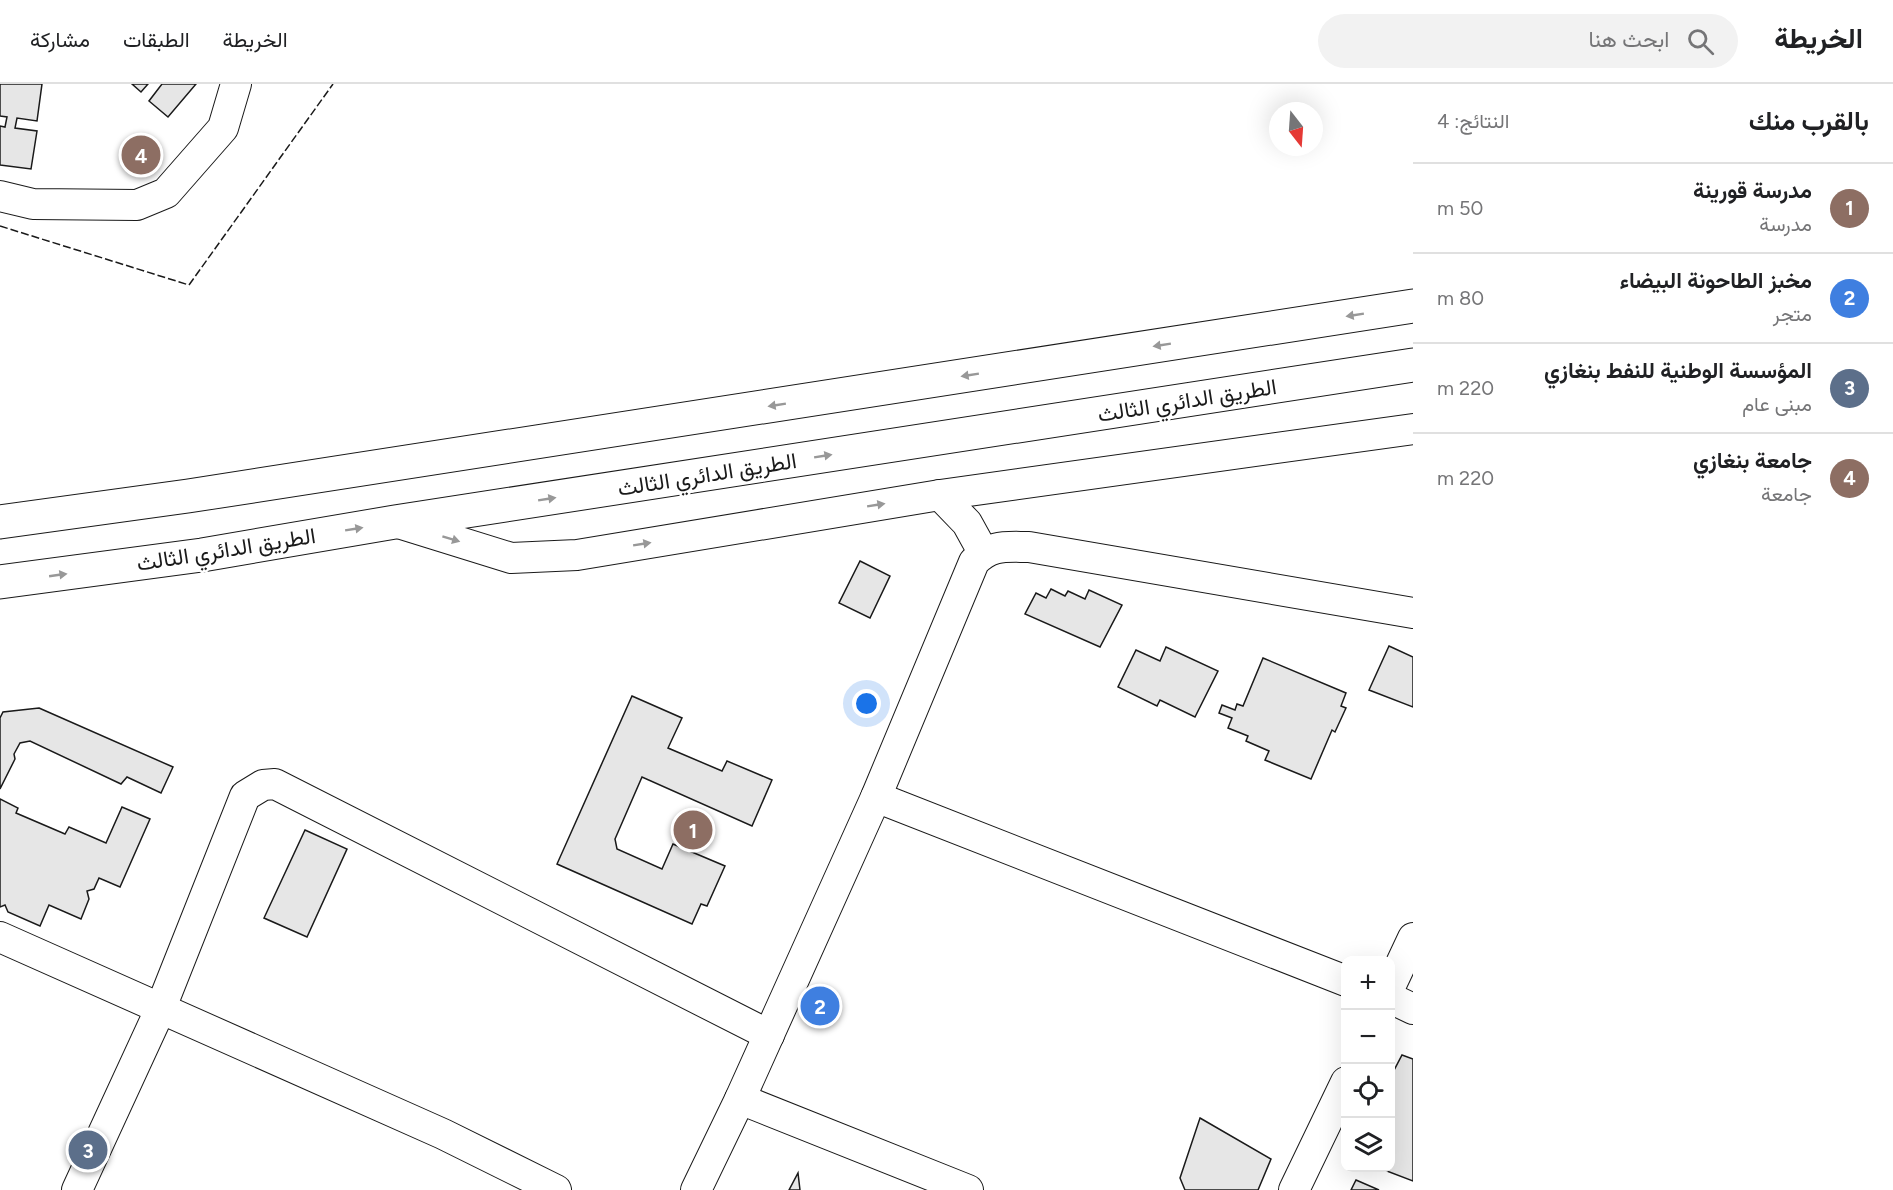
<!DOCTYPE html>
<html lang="ar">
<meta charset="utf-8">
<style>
:root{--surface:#fff;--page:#f2f2f2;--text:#202124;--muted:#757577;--line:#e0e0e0;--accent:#c62828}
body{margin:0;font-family:Figtree,Vazirmatn,sans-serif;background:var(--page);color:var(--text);direction:rtl}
.controls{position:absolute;right:18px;bottom:18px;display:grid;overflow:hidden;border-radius:12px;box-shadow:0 6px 24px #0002}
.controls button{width:54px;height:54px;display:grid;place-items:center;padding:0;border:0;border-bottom:2px solid var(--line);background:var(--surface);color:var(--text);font:30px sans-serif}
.compass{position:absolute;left:1269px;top:18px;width:54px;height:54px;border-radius:50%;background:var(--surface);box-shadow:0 6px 24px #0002;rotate:163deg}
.you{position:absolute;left:867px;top:620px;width:21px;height:21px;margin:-15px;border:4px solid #fff;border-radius:50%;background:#1a73e8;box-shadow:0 0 0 9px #1a73e833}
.badge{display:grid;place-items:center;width:39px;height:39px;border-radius:50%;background:var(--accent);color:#fff;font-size:20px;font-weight:700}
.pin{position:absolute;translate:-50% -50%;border:3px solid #fff;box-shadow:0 2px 6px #0006}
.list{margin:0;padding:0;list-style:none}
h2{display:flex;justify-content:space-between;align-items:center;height:78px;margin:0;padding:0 24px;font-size:26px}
h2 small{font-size:20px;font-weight:400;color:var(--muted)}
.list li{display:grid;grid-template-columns:39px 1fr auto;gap:18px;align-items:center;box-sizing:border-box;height:90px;padding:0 24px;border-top:2px solid var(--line)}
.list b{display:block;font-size:22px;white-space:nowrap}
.list p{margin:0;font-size:20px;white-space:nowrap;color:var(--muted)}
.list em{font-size:20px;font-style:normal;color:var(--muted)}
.icon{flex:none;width:33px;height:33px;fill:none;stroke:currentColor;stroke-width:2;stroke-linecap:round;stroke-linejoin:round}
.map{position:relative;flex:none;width:1413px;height:1106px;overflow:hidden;direction:ltr}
header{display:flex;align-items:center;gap:36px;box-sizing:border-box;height:84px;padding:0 30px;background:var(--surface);border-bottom:2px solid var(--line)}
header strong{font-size:28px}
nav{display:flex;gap:33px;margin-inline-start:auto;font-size:21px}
.search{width:420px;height:54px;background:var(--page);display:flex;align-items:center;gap:15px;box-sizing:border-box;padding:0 21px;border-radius:33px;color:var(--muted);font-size:22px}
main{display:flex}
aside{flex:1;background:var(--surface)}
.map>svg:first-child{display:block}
.building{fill:#e6e6e6;stroke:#1a1a1a;stroke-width:1.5}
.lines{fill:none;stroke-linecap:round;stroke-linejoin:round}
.minor-casing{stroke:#1a1a1a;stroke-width:32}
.highway-casing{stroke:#1a1a1a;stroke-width:35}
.minor{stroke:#fff;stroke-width:30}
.highway{stroke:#fff;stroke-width:33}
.fence{stroke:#1a1a1a;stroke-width:1.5;stroke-dasharray:8 3;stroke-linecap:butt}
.oneway{fill:#989898}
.labels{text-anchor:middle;stroke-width:4.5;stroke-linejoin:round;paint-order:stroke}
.street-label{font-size:22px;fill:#1a1a1a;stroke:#fff}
</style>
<header>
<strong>الخريطة</strong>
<div class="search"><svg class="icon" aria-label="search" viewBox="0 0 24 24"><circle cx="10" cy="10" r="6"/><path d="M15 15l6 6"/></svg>ابحث هنا</div>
<nav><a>الخريطة</a><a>الطبقات</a><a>مشاركة</a></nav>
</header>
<main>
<aside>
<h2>بالقرب منك<small>النتائج: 4</small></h2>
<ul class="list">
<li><span class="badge" style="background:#8d6e63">1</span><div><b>مدرسة قورينة</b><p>مدرسة</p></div><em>50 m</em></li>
<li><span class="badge" style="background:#3f7fe0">2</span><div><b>مخبز الطاحونة البيضاء</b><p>متجر</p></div><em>80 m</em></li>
<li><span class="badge" style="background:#5c6f8a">3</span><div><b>المؤسسة الوطنية للنفط بنغازي</b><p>مبنى عام</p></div><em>220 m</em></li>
<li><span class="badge" style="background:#8d6e63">4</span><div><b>جامعة بنغازي</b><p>جامعة</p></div><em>220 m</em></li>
</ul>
</aside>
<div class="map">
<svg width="1413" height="1106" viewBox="0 0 1413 1106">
<rect width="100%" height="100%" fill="#fff"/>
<g class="building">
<path d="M 0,0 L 42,0 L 37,37 L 17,34 L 15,44 L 37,47 L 31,85 L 0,81 L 0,42 L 5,43 L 7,33 L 0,32 Z"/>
<path d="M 132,0 L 148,0 L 141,8 Z"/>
<path d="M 162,0 L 196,0 L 168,33 L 149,17 Z"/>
<path d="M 860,477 L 890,492 L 870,534 L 839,519 Z"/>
<path d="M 1051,505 L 1065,512 L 1068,507 L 1085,515 L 1089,506 L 1122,521 L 1100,563 L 1025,530 L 1036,509 L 1046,514 Z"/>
<path d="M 1389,562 L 1413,573 L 1413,623 L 1369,606 Z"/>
<path d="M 1166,563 L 1218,587 L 1195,633 L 1160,616 L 1157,622 L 1118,603 L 1136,566 L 1160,577 Z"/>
<path d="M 1263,574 L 1346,609 L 1341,622 L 1346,624 L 1335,648 L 1332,646 L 1311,695 L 1265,676 L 1269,667 L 1246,657 L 1248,652 L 1228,644 L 1232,634 L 1219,629 L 1222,621 L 1235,626 L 1237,620 L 1243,622 Z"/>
<path d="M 632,612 L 682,634 L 668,664 L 722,687 L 727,677 L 772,696 L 752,742 L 642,693 L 615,755 L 617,765 L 662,785 L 673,760 L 725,782 L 707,822 L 701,820 L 692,840 L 557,780 Z"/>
<path d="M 39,624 L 173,683 L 161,709 L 127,693 L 121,700 L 30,657 L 20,659 L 14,670 L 15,675 L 0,705 L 0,634 L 3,628 Z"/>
<path d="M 0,715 L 18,724 L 16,729 L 65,750 L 69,743 L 106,759 L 122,723 L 150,735 L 120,803 L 99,794 L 94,805 L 87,807 L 89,815 L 81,835 L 49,821 L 40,842 L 8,828 L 5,821 L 0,823 Z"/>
<path d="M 305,746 L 347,765 L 307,853 L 264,834 Z"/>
<path d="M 1402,971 L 1413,975 L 1413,1097 L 1379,1084 L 1390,1084 L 1390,994 Z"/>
<path d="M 1200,1034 L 1271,1075 L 1258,1106 L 1185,1106 L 1180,1094 Z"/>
<path d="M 798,1089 L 800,1106 L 789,1106 Z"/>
<path d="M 1356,1096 L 1379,1106 L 1351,1106 Z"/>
</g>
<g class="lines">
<defs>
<g id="minor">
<path d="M 0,112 L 33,120 L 137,121 L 166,109 L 223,44 L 236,0"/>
<path d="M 940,411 L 967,439 L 983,468"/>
<path d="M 395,438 L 511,474 L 577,471 L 940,411 L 1413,345"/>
<path d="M 876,713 L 1346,897"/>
<path d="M 0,853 L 443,1050 L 556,1106"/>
<path d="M 1390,903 L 1413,854"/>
<path d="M 1390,914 L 1413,925"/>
<path d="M 740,1015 L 968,1106"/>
<path d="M 77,1106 L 160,926 L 245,712 L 263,701 L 275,700 L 769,951"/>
<path d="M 696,1106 L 740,1015 L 876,713 L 974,478 C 991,460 1006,463 1029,463 L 1413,529"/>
<path d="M 1294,1106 L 1346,998"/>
</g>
<g id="highway">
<path d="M 0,438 L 188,412 L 1413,222"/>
<path d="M 0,498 L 202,471 L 395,438 L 1413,281"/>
</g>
</defs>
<use href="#minor" class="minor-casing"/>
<use href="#highway" class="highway-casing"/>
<use href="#minor" class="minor"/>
<use href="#highway" class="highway"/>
<path class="fence" d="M 0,142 L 189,201 L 333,0"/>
</g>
<defs><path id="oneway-solid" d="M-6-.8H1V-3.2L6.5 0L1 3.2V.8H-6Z" transform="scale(1.5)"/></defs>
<g class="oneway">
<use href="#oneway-solid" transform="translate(1355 231) rotate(171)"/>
<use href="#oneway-solid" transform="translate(1162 261) rotate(171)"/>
<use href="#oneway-solid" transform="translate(970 291) rotate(171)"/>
<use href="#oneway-solid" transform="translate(777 321) rotate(171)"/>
<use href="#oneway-solid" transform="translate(823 372) rotate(-9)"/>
<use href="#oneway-solid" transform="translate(547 415) rotate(-9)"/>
<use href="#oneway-solid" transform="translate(876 421) rotate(-9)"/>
<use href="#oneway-solid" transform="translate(354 445) rotate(-9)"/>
<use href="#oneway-solid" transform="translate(451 455) rotate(17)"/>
<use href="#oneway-solid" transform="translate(642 460) rotate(-9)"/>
<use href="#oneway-solid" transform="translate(58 491) rotate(-8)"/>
</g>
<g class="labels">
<g class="street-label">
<text transform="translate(1187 316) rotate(-9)" y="8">الطريق الدائري الثالث</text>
<text transform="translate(707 390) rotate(-9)" y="8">الطريق الدائري الثالث</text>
<text transform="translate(226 465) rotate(-9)" y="8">الطريق الدائري الثالث</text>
</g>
</g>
</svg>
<div class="controls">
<button>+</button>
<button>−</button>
<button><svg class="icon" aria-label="locate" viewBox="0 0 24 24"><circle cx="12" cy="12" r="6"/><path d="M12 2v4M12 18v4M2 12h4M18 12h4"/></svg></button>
<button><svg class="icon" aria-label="layers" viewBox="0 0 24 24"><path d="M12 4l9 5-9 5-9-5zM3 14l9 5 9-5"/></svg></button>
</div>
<svg class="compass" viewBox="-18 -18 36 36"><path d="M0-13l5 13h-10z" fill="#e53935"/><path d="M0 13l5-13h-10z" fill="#757577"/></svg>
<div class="you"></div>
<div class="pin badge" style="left:693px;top:746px;background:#8d6e63">1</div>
<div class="pin badge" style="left:820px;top:922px;background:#3f7fe0">2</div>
<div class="pin badge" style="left:88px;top:1066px;background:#5c6f8a">3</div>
<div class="pin badge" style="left:141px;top:71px;background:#8d6e63">4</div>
</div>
</main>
